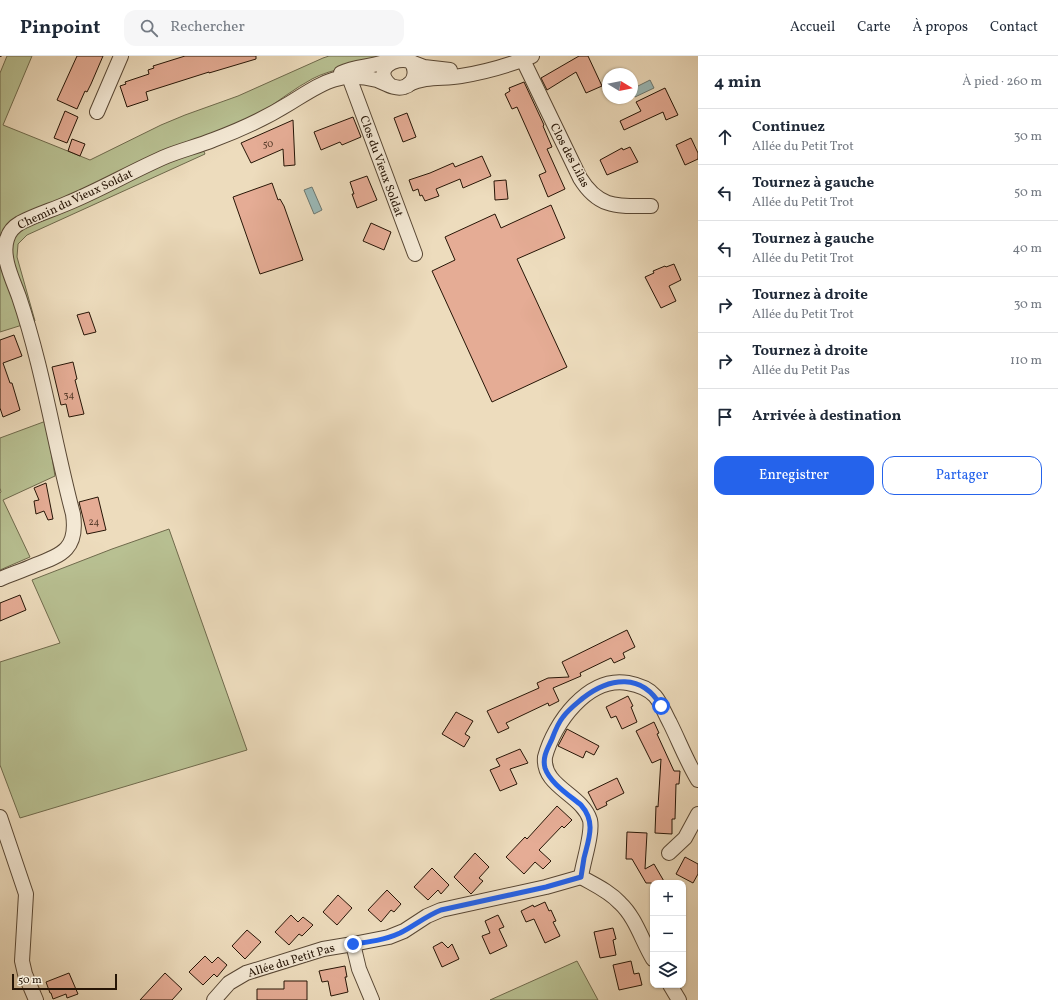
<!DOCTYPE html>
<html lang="fr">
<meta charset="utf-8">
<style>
:root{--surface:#fff;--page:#f6f6f7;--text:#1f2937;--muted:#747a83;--line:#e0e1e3;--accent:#2563eb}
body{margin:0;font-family:Vollkorn,serif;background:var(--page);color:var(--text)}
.controls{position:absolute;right:12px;bottom:12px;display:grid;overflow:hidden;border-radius:8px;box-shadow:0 1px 3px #0004}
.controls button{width:36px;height:36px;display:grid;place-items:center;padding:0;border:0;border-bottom:1px solid var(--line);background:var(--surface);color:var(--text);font:20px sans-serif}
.compass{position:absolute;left:602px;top:12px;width:36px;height:36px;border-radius:50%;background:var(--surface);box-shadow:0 1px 3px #0004;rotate:100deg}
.scale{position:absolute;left:12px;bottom:10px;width:105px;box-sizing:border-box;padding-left:4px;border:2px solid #261506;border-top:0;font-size:11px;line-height:14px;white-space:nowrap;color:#261506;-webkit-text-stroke:3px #f3e8d4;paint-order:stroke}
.stop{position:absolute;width:12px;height:12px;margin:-9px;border:3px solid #2563eb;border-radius:50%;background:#fff}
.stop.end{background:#2563eb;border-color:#fff;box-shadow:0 1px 4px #0008}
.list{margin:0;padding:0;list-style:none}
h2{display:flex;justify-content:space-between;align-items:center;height:52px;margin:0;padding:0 16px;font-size:17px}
h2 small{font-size:13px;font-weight:400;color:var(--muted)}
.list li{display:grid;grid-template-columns:26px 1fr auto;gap:12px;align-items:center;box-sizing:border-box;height:56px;padding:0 16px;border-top:1px solid var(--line)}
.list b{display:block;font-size:15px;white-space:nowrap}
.list p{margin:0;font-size:13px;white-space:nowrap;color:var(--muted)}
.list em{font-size:13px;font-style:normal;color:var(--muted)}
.actions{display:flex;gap:8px;padding:12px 16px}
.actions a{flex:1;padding:9px 0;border:1px solid var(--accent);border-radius:12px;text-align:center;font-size:14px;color:var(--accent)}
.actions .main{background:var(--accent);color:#fff}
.icon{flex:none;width:22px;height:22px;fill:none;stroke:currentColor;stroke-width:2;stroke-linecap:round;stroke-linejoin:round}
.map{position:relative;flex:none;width:698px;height:944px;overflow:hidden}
header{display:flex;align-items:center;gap:24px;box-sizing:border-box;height:56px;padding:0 20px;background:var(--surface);border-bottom:1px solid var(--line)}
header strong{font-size:19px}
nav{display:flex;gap:22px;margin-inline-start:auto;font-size:14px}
.search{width:280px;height:36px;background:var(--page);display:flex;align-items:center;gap:10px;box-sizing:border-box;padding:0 14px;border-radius:12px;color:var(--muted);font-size:15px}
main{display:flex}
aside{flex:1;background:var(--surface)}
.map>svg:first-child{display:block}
.green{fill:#b8c092;stroke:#6f6a4c}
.water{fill:#9bbab9;stroke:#6c7871}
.building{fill:#e5ac95;stroke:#261506}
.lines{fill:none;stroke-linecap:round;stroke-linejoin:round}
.minor-casing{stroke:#584734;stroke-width:16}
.minor{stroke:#f3e8d4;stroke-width:14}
.rail{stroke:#261506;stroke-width:3;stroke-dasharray:7 7;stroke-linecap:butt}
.route{stroke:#2563eb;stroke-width:5}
.labels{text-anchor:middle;stroke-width:3;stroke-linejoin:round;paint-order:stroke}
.number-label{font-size:10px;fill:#563b2a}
.street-label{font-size:12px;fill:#261506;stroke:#f3e8d4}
</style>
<header>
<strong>Pinpoint</strong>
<div class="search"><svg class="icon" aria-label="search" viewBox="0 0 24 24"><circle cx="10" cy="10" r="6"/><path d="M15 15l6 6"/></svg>Rechercher</div>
<nav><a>Accueil</a><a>Carte</a><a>À propos</a><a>Contact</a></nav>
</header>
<main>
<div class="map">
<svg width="698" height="944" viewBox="0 0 698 944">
<rect width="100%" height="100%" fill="#eddcbd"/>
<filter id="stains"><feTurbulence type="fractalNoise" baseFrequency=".005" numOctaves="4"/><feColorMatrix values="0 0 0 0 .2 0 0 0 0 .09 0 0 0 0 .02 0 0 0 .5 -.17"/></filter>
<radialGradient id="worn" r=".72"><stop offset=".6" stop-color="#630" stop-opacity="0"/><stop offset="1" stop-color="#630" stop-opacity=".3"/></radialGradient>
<g class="green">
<path d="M 7,0 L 32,0 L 3,69 L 90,104 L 161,69 L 185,59 L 238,40 L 323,2 L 329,0 L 378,0 C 359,11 332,12 312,23 C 295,32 279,45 263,55 C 243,67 220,75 199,84 L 205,98 L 27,179 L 18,188 L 17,201 L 35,265 L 0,276 L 0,17 Z"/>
<path d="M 46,365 L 55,420 L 3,444 L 30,501 L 0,514 L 0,437 L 1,436 L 0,432 L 0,382 Z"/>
<path d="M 169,473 L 247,694 L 20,762 L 0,709 L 0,606 L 60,587 L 32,524 L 112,493 Z"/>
<path d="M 577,905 L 598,944 L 490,944 Z"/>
</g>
<g class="water">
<path d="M 650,24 L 654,32 L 635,41 L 632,33 Z"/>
<path d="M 312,131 L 322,154 L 314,158 L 304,134 Z"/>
</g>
<g class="building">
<path d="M 77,0 L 103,0 L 91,28 L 87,36 L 85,35 L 77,53 L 57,44 Z"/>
<path d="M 185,0 L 256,0 L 256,3 L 209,17 L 209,16 L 146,36 L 148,44 L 127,51 L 120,30 L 126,28 L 125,26 L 149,18 L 148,14 L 154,12 L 153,10 Z"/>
<path d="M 579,0 L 588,0 L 602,30 L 586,37 L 576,16 L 547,34 L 541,22 Z"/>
<path d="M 524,26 L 544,69 L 543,70 L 552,91 L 547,93 L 565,133 L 548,141 L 539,119 L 546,116 L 517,51 L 512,53 L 505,38 L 510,35 L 509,32 Z"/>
<path d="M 665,32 L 678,59 L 666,64 L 663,56 L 624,74 L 620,65 L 641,55 L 636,46 Z"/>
<path d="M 65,55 L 78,61 L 67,87 L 54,82 Z"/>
<path d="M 407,57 L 416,81 L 403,86 L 394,62 Z"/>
<path d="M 353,61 L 361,81 L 342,89 L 340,86 L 321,94 L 314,76 Z"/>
<path d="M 293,64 L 295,109 L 284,110 L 283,93 L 251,107 L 241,87 Z"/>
<path d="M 691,82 L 698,97 L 698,103 L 685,109 L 676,89 Z"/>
<path d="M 72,83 L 85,88 L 80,100 L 68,95 Z"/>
<path d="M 630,91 L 638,106 L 607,119 L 600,104 L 622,92 L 623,94 Z"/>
<path d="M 482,100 L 491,120 L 463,132 L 460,123 L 436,133 L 439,140 L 425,145 L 422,139 L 420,140 L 418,133 L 413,135 L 409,124 L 430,117 L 453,107 L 455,111 Z"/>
<path d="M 367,120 L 377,144 L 357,152 L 352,138 L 354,138 L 350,126 Z"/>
<path d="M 506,124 L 508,143 L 495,144 L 494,125 Z"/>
<path d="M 272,127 L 278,144 L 280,143 L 284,150 L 303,204 L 260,218 L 233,141 Z"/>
<path d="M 551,149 L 565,182 L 517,203 L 567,311 L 492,346 L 432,215 L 455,204 L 445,181 L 495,158 L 501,172 Z"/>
<path d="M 371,167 L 391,176 L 384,194 L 363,185 Z"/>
<path d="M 674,208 L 681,224 L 669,230 L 676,245 L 661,252 L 645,221 L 654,217 L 653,215 L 665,210 L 666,211 Z"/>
<path d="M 89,256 L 96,276 L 84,279 L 77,259 Z"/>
<path d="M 14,279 L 22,300 L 3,307 L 10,327 L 12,327 L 20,354 L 3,361 L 0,352 L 0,284 Z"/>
<path d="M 73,306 L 77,323 L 75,324 L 84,358 L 69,361 L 66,348 L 61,349 L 52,311 Z"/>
<path d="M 46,427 L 53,463 L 48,464 L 44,455 L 36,458 L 34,445 L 39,444 L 34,432 Z"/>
<path d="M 98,441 L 106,474 L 87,478 L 79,446 Z"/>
<path d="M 20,539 L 26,554 L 0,565 L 0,547 Z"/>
<path d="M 627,574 L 635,591 L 623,597 L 625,602 L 614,607 L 611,602 L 580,617 L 581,620 L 553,632 L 559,645 L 549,650 L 548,647 L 506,667 L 509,672 L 498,677 L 487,655 L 539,632 L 537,627 L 548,622 L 569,621 L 562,606 Z"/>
<path d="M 628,640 L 633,650 L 631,651 L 637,666 L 622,673 L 616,660 L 611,662 L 606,651 Z"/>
<path d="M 456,656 L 473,665 L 465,678 L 470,681 L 464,691 L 442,678 Z"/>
<path d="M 654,666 L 659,677 L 657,678 L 674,715 L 680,715 L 679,728 L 676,728 L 675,763 L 672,763 L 672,778 L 655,777 L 656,750 L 658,751 L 661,703 L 652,707 L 636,675 Z"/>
<path d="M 567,673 L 599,690 L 594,699 L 586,695 L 583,702 L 558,690 Z"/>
<path d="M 520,693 L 528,707 L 510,713 L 517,728 L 500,735 L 490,714 L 500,710 L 496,703 Z"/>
<path d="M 617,722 L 624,737 L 606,746 L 607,749 L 597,754 L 588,736 Z"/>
<path d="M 557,750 L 572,764 L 564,772 L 562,770 L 539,794 L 551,805 L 543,813 L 535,806 L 524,818 L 506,801 L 525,781 L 527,783 Z"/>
<path d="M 627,776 L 647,777 L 645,813 L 654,808 L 665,827 L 646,827 L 632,803 L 626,803 Z"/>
<path d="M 475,797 L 489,811 L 479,822 L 483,825 L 471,838 L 454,821 Z"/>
<path d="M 685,801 L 698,808 L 698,818 L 693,827 L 676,818 Z"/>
<path d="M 432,812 L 449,829 L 441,838 L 438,834 L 428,844 L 414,831 Z"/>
<path d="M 387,834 L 401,848 L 394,856 L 391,854 L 381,866 L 368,854 Z"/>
<path d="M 338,839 L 352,852 L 337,869 L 323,856 Z"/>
<path d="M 545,846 L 549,855 L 551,854 L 556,865 L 553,866 L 560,880 L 545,887 L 534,863 L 526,866 L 521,855 L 533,849 L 534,851 Z"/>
<path d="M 291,859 L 298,866 L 303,861 L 313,869 L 302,880 L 299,878 L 289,889 L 275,876 Z"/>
<path d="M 498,859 L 504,871 L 499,873 L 507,890 L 490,898 L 482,880 L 490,877 L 485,865 Z"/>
<path d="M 613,872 L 616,883 L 613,884 L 616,899 L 600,902 L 594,876 Z"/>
<path d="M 247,874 L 261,886 L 245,903 L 232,890 Z"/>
<path d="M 442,886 L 448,892 L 452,888 L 459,903 L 442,911 L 433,891 Z"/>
<path d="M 205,900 L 212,907 L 218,901 L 227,909 L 217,921 L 214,918 L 203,929 L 189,916 Z"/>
<path d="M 631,905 L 634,918 L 639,917 L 642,929 L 619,934 L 613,909 Z"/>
<path d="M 345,910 L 347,921 L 345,921 L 348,936 L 331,940 L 328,925 L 322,926 L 319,915 Z"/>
<path d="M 69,917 L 78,938 L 67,942 L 66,938 L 53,943 L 51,937 L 50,937 L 46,926 Z"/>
<path d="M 165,917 L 182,933 L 172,944 L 140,944 Z"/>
<path d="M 284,925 L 307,925 L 307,944 L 257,944 L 257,933 L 284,933 Z"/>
</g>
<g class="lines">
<defs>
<g id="minor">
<path d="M 523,4 L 580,122 C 599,153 618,150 651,150"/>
<path d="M 411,6 L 424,11 L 450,14"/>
<path d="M 341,17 C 356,10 372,11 387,5"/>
<path d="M 349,21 L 415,198"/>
<path d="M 409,28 C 426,20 443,23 461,20 C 485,16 510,9 532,0"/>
<path d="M 97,56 L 121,0"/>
<path d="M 0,523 C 12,518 24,514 35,509 C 63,499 78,492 73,458 C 54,386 43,312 19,241 C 13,224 1,201 7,183 C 9,176 13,171 20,167 C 35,159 52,154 68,147 C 102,133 134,114 167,100 C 182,94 198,90 213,84 C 240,74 266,62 290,47 C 321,28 338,14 377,24 C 385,27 395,34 404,31 C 415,28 418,13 410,5 C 395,0 372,13 390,29"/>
<path d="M 0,761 L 26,838 L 22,905 L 25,918 L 36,944"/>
<path d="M 669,797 L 685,782 L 698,758"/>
<path d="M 353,888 L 359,913 L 372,944"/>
<path d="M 653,903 C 642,885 636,862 620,847 C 609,835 595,829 581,821 C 583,806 593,777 590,764 C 582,738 542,731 545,701 C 554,667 588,620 628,627 C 639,629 648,632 655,640 C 661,647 665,658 670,667 C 679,685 687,706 698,724"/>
<path d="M 670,929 L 679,944"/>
<path d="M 214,944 L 229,927 L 246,917 L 323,893 L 353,888 L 389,881 L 404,875 L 427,860 L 441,854 L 546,831 L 581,821"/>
</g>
</defs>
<use href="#minor" class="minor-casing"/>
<use href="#minor" class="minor"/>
<path class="rail" d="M 0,1 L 0,0"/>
</g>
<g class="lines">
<path class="route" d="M 353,888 C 369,886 385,884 400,877 C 414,870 426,860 441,854 L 546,831 L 581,821 C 582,815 583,808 584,802 C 589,782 596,766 581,749 C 569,739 550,727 545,712 C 542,701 548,692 552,683 C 555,675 558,667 563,661 C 569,653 576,648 583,642 C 610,621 642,617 661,650"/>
</g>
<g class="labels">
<g class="number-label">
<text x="268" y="91">50</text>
<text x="69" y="342">34</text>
<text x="94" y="469">24</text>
</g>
<g class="street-label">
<text transform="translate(570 99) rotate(62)" y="4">Clos des Lilas</text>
<text transform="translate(382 110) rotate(70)" y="4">Clos du Vieux Soldat</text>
<text transform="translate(75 143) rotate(-25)" y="4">Chemin du Vieux Soldat</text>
<text transform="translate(291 904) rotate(-17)" y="4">Allée du Petit Pas</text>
</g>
</g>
<rect width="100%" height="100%" filter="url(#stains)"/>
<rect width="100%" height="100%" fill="url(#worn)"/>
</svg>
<div class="controls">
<button>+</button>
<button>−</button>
<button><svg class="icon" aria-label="layers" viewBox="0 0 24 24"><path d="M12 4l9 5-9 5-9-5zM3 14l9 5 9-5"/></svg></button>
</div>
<svg class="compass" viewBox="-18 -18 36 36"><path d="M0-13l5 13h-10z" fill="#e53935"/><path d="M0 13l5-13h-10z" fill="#747a83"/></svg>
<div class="scale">50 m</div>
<div class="stop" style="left:661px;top:650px"></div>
<div class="stop end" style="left:353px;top:888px"></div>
</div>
<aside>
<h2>4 min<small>À pied · 260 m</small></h2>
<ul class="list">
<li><svg class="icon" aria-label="ahead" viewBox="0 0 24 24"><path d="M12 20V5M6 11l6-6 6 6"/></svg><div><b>Continuez</b><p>Allée du Petit Trot</p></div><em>30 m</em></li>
<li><svg class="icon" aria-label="left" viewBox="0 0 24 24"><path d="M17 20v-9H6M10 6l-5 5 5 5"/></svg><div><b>Tournez à gauche</b><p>Allée du Petit Trot</p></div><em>50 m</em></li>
<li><svg class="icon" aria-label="left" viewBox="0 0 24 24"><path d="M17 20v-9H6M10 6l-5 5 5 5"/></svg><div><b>Tournez à gauche</b><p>Allée du Petit Trot</p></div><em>40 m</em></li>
<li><svg class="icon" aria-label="right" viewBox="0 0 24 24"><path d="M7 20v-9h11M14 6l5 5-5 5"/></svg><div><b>Tournez à droite</b><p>Allée du Petit Trot</p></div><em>30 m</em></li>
<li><svg class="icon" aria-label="right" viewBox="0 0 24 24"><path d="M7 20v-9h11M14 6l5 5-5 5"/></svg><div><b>Tournez à droite</b><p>Allée du Petit Pas</p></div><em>110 m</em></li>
<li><svg class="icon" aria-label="arrive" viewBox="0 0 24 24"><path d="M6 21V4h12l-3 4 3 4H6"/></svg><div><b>Arrivée à destination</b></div></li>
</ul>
<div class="actions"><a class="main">Enregistrer</a><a>Partager</a></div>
</aside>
</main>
